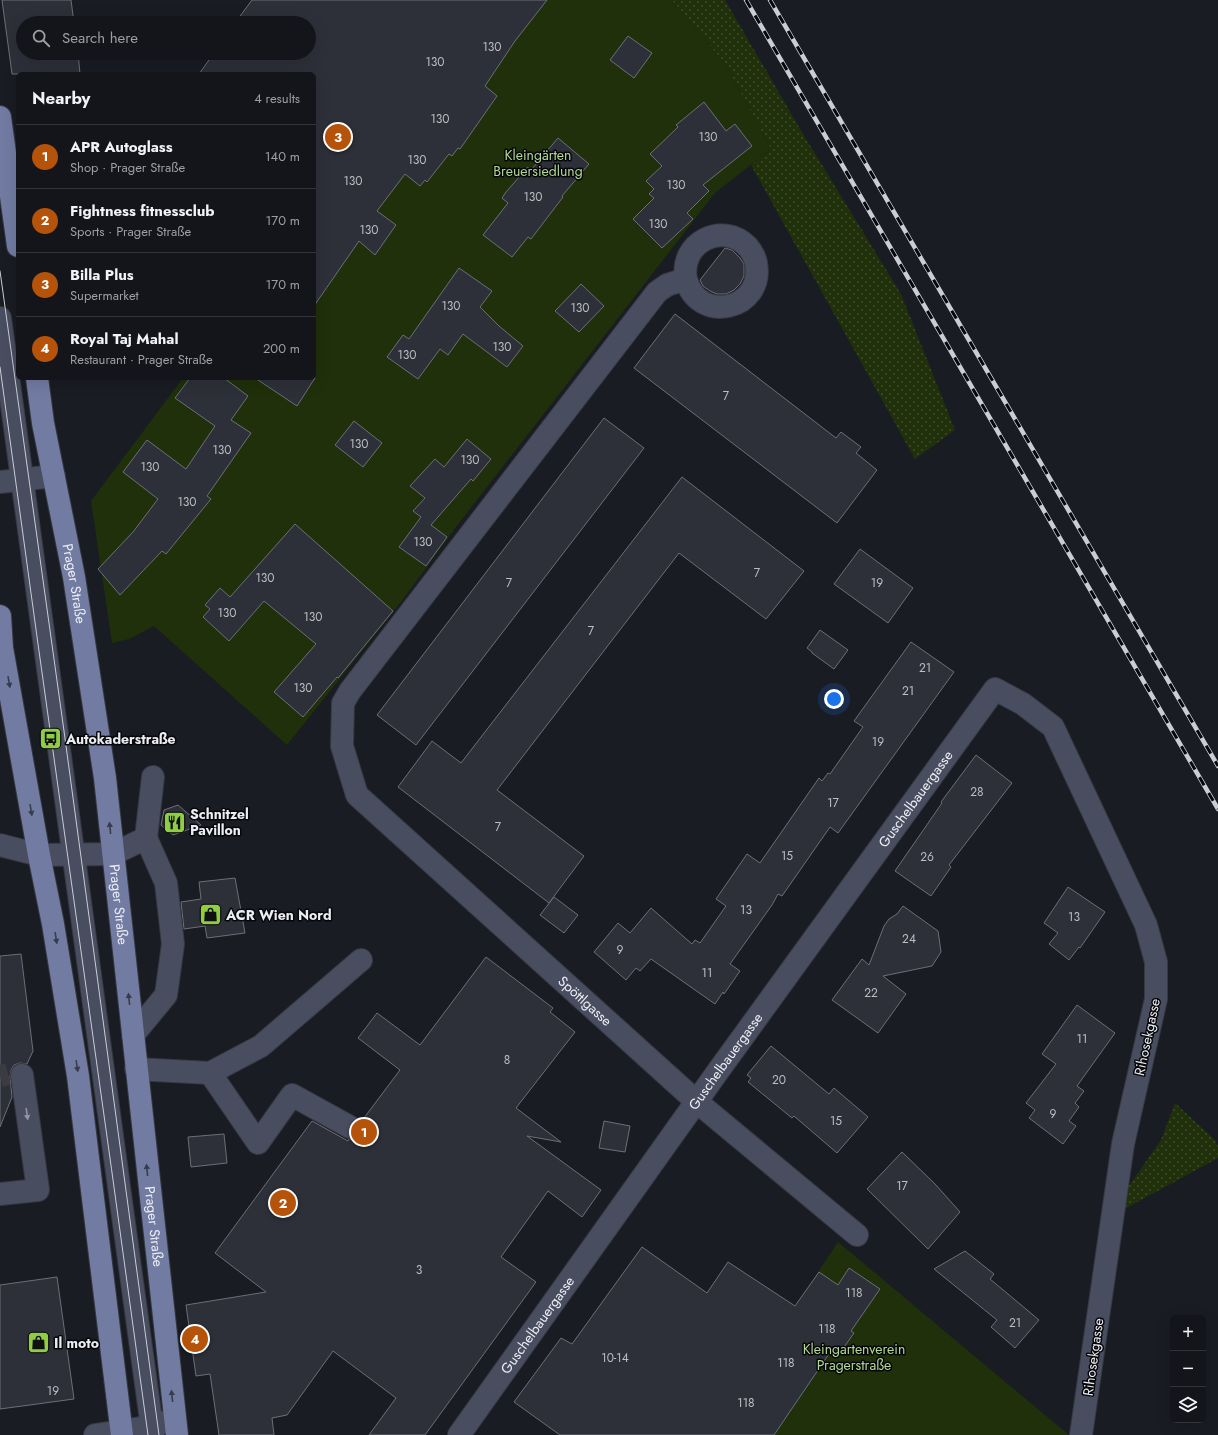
<!DOCTYPE html>
<meta charset="utf-8">
<style>
:root{--surface:#14151b;--page:#1d1e24;--text:#f1f3f6;--muted:#9d9fa3;--line:#33343a;--accent:#b45309}
body{margin:0;font-family:Jost,sans-serif;background:var(--page);color:var(--text)}
.controls{position:absolute;right:12px;bottom:12px;display:grid;overflow:hidden;border-radius:6px;box-shadow:0 4px 16px #0002}
.controls button{width:36px;height:36px;display:grid;place-items:center;padding:0;border:0;border-bottom:1px solid var(--line);background:var(--surface);color:var(--text);font:20px sans-serif}
.you{position:absolute;left:834px;top:699px;width:14px;height:14px;margin:-10px;border:3px solid #fff;border-radius:50%;background:#1a73e8;box-shadow:0 0 0 6px #1a73e833}
.badge{display:grid;place-items:center;width:26px;height:26px;border-radius:50%;background:var(--accent);color:#fff;font-size:13px;font-weight:700}
.pin{position:absolute;translate:-50% -50%;border:2px solid #fff;box-shadow:0 1px 4px #0006}
.list{margin:0;padding:0;list-style:none}
h2{display:flex;justify-content:space-between;align-items:center;height:52px;margin:0;padding:0 16px;font-size:17px}
h2 small{font-size:13px;font-weight:400;color:var(--muted)}
.list li{display:grid;grid-template-columns:26px 1fr auto;gap:12px;align-items:center;box-sizing:border-box;height:64px;padding:0 16px;border-top:1px solid var(--line)}
.list b{display:block;font-size:15px;white-space:nowrap}
.list p{margin:0;font-size:13px;white-space:nowrap;color:var(--muted)}
.list em{font-size:13px;font-style:normal;color:var(--muted)}
.icon{flex:none;width:22px;height:22px;fill:none;stroke:currentColor;stroke-width:2;stroke-linecap:round;stroke-linejoin:round}
.map{position:relative;flex:none;width:1218px;height:1435px;overflow:hidden}
.search{position:absolute;background:var(--surface);box-shadow:0 4px 16px #0002;left:16px;top:16px;width:300px;height:44px;display:flex;align-items:center;gap:10px;box-sizing:border-box;padding:0 14px;border-radius:22px;color:var(--muted);font-size:15px}
.panel{position:absolute;background:var(--surface);box-shadow:0 4px 16px #0002;left:16px;top:72px;width:300px;height:308px;border-radius:6px}
.map>svg:first-child{display:block}
.grass{fill:url(#grass-dots)}
.garden{fill:#1f300a}
.building{fill:#2e3039;stroke:#6c6f78}
.lines{fill:none;stroke-linecap:round;stroke-linejoin:round}
.minor-tunnel{stroke:#3a3b43;stroke-width:22;stroke-dasharray:22 11;stroke-linecap:butt}
.minor-casing{stroke:#373941;stroke-width:24}
.major-casing{stroke:#373941;stroke-width:24}
.minor{stroke:#484d60;stroke-width:22}
.major{stroke:#727ca3;stroke-width:22}
.tram{stroke:#cccdd4;stroke-width:1}
.rail-casing{stroke:#cccdd4;stroke-width:4.5}
.rail{stroke:#06070a;stroke-width:3;stroke-dasharray:9;stroke-linecap:butt}
.oneway{fill:#373c4f}
.oneway2{fill:#9295a2}
.labels{text-anchor:middle;stroke-width:3;stroke-linejoin:round;paint-order:stroke}
.number-label{font-size:12px;fill:#bcbec4}
.park-label{font-size:14px;fill:#b4d992;stroke:#06070a}
.street-label{font-size:14px;fill:#ecedf3;stroke:#06070a}
.poi-label{font-size:14px;font-weight:bold;fill:#ecedf3;stroke:#06070a;text-anchor:start}
</style>
<div class="map">
<svg width="1218" height="1435" viewBox="0 0 1218 1435">
<defs>
<pattern id="grass-dots" width="8" height="8" patternUnits="userSpaceOnUse"><rect width="8" height="8" fill="#1f300a"/><path d="M2 2h.1M6 6h.1" fill="none" stroke="#404e2e" stroke-width="1.8" stroke-linecap="round"/></pattern>
</defs>
<rect width="100%" height="100%" fill="#1a1c24"/>
<g class="grass">
<path d="M 672,0 L 725,0 L 803,134 L 901,294 L 955,430 L 915,459 L 751,165 L 771,149 L 726,65 Z"/>
<path d="M 1175,1103 L 1215,1140 L 1218,1146 L 1218,1158 L 1121,1211 L 1122,1196 L 1161,1140 Z"/>
</g>
<g class="garden">
<path d="M 463,0 L 672,0 L 726,65 L 771,149 L 715,193 L 456,527 L 401,602 L 287,745 L 154,626 L 129,639 L 112,643 L 91,501 L 183,378 L 314,378 L 314,201 Z"/>
<path d="M 838,1242 L 1069,1435 L 704,1435 L 795,1307 Z"/>
</g>
<g class="building">
<path d="M 2,0 L 71,0 L 74,23 L 23,23 L 23,53 L 78,53 L 80,74 L 12,74 Z"/>
<path d="M 252,0 L 547,0 L 515,41 L 485,86 L 497,96 L 460,149 L 458,148 L 452,156 L 449,154 L 427,182 L 425,180 L 420,186 L 405,174 L 377,211 L 396,225 L 375,255 L 359,241 L 314,306 L 314,74 L 199,74 L 214,53 L 309,53 L 309,23 L 235,23 Z"/>
<path d="M 628,36 L 652,53 L 634,78 L 610,60 Z"/>
<path d="M 704,102 L 726,131 L 735,124 L 752,146 L 703,185 L 709,191 L 687,213 L 693,219 L 662,248 L 633,219 L 654,198 L 649,194 L 654,189 L 646,181 L 662,166 L 650,154 L 678,127 L 676,125 Z"/>
<path d="M 558,138 L 589,164 L 562,196 L 563,197 L 531,239 L 528,237 L 512,257 L 483,235 L 508,203 L 502,198 L 506,192 L 528,167 L 531,170 Z"/>
<path d="M 725,248 L 732,250 L 740,258 L 744,264 L 744,276 L 740,284 L 734,290 L 726,294 L 717,294 L 710,291 L 703,286 L 700,280 Z"/>
<path d="M 459,268 L 492,291 L 480,307 L 499,326 L 523,346 L 507,367 L 463,334 L 448,355 L 440,349 L 418,379 L 387,357 L 403,335 L 409,339 Z"/>
<path d="M 581,284 L 604,306 L 579,332 L 555,311 Z"/>
<path d="M 675,314 L 836,438 L 841,432 L 861,447 L 856,453 L 877,470 L 837,523 L 634,368 Z"/>
<path d="M 190,378 L 224,378 L 248,396 L 231,420 L 251,433 L 207,496 L 211,499 L 166,554 L 162,551 L 120,595 L 98,569 L 133,532 L 158,499 L 123,472 L 147,440 L 186,469 L 215,426 L 175,398 Z"/>
<path d="M 255,378 L 315,378 L 297,406 Z"/>
<path d="M 604,418 L 644,448 L 416,745 L 377,715 Z"/>
<path d="M 354,421 L 382,443 L 363,467 L 335,445 Z"/>
<path d="M 467,439 L 491,459 L 473,481 L 471,479 L 431,525 L 447,537 L 426,566 L 399,547 L 421,517 L 413,511 L 425,498 L 410,486 L 435,459 L 444,467 Z"/>
<path d="M 682,477 L 804,571 L 766,619 L 679,553 L 497,790 L 584,856 L 549,903 L 398,787 L 432,741 L 461,763 Z"/>
<path d="M 295,524 L 393,611 L 338,678 L 337,677 L 303,717 L 274,692 L 316,644 L 264,601 L 229,641 L 203,617 L 210,609 L 205,605 L 220,588 L 230,597 Z"/>
<path d="M 860,549 L 913,588 L 888,623 L 834,584 Z"/>
<path d="M 820,630 L 848,650 L 834,669 L 812,653 L 812,652 L 807,648 Z"/>
<path d="M 911,642 L 954,672 L 838,833 L 830,827 L 782,896 L 778,894 L 772,905 L 730,964 L 740,971 L 724,994 L 723,992 L 715,1004 L 651,959 L 640,971 L 636,968 L 626,980 L 594,952 L 618,923 L 630,933 L 651,908 L 692,944 L 695,940 L 700,943 L 726,906 L 716,899 L 747,854 L 760,863 L 819,778 L 822,781 L 828,773 L 830,774 L 863,727 L 854,721 Z"/>
<path d="M 976,755 L 1012,783 L 949,865 L 951,867 L 931,896 L 895,871 L 942,803 L 941,802 Z"/>
<path d="M 178,805 L 201,825 L 173,835 L 161,825 L 164,810 Z"/>
<path d="M 235,878 L 245,933 L 207,938 L 205,926 L 184,929 L 181,902 L 201,899 L 199,882 Z"/>
<path d="M 1068,887 L 1105,912 L 1080,948 L 1079,947 L 1069,960 L 1049,944 L 1058,933 L 1044,923 Z"/>
<path d="M 554,897 L 578,915 L 564,933 L 540,915 Z"/>
<path d="M 903,906 L 938,931 L 941,952 L 932,966 L 883,976 L 906,994 L 878,1033 L 832,1000 L 862,959 L 869,965 L 884,926 L 889,919 L 897,914 Z"/>
<path d="M 21,954 L 33,1051 L 27,1064 L 20,1063 L 14,1065 L 11,1070 L 10,1077 L 12,1097 L 0,1127 L 0,956 Z"/>
<path d="M 486,957 L 553,1008 L 550,1012 L 575,1032 L 516,1108 L 561,1142 L 527,1136 L 601,1190 L 582,1217 L 548,1191 L 501,1257 L 536,1282 L 425,1435 L 369,1435 L 396,1398 L 333,1351 L 287,1415 L 272,1418 L 274,1435 L 219,1435 L 210,1374 L 196,1376 L 186,1305 L 266,1292 L 215,1253 L 312,1121 L 348,1141 L 349,1139 L 356,1138 L 361,1133 L 362,1127 L 361,1122 L 400,1070 L 358,1038 L 377,1013 L 420,1045 Z"/>
<path d="M 1077,1005 L 1115,1033 L 1077,1086 L 1084,1091 L 1075,1103 L 1079,1107 L 1069,1121 L 1076,1126 L 1063,1144 L 1029,1118 L 1035,1110 L 1026,1103 L 1056,1064 L 1042,1054 Z"/>
<path d="M 771,1046 L 829,1094 L 834,1088 L 868,1117 L 837,1153 L 794,1116 L 792,1118 L 748,1082 L 751,1078 L 747,1075 Z"/>
<path d="M 604,1121 L 630,1126 L 625,1152 L 599,1148 Z"/>
<path d="M 224,1134 L 227,1163 L 191,1167 L 188,1137 Z"/>
<path d="M 902,1152 L 935,1184 L 960,1212 L 928,1249 L 867,1189 Z"/>
<path d="M 642,1247 L 707,1293 L 728,1262 L 795,1306 L 819,1272 L 838,1285 L 849,1268 L 880,1289 L 851,1331 L 854,1333 L 840,1353 L 833,1348 L 774,1435 L 560,1435 L 514,1402 L 561,1338 L 572,1344 Z"/>
<path d="M 965,1251 L 994,1274 L 990,1279 L 1039,1320 L 1015,1348 L 991,1327 L 997,1320 L 934,1269 Z"/>
<path d="M 57,1277 L 74,1399 L 0,1409 L 0,1285 Z"/>
</g>
<g class="lines">
<path class="minor-tunnel" d="M 0,1076 L 8,1074"/>
<defs>
<g id="minor">
<path id="s1" d="M 686,279 C 698,325 765,310 756,263 C 755,257 752,252 748,247 C 723,220 679,243 686,279 L 667,285 L 657,292 L 350,691 L 343,703 L 342,746 L 357,795 L 697,1102 L 857,1235"/>
<path d="M 0,318 L 153,1435"/>
<path d="M 0,482 L 54,476"/>
<path d="M 0,845 L 39,855 L 113,854 L 146,838 L 153,777"/>
<path d="M 133,1035 L 166,995 L 173,944 L 166,883 L 146,838"/>
<path d="M 136,1069 L 210,1073 L 261,1046 L 361,960"/>
<path d="M 210,1073 L 258,1143 L 292,1095 L 350,1127"/>
<path d="M 0,1194 L 38,1190 L 22,1075"/>
<path d="M 95,1435 L 147,1427 L 165,1422"/>
<path id="s2" d="M 459,1435 L 716,1074 L 995,689 L 1023,704 L 1053,727 L 1146,925 L 1156,962 L 1156,999 L 1123,1144 L 1081,1435"/>
</g>
<g id="major">
<path d="M 0,117 L 18,246"/>
<path id="s3" d="M 37,378 L 43,423 L 74,577 L 105,778 L 177,1435"/>
<path d="M 0,616 L 2,648 L 39,855 L 53,924 L 78,1076 L 122,1435"/>
</g>
</defs>
<use href="#minor" class="minor-casing"/>
<use href="#major" class="major-casing"/>
<use href="#minor" class="minor"/>
<use href="#major" class="major"/>
<g class="tram">
<path d="M 0,271 L 64,731 L 159,1435"/>
<path d="M 0,367 C 48,723 100,1079 148,1435"/>
</g>
<defs>
<g id="rail">
<path d="M 746,0 L 1218,809"/>
<path d="M 770,0 L 1218,766"/>
</g>
</defs>
<use href="#rail" class="rail-casing"/>
<use href="#rail" class="rail"/>
</g>
<defs><path id="oneway-solid" d="M-6-.8H1V-3.2L6.5 0L1 3.2V.8H-6Z"/></defs>
<g class="oneway">
<use href="#oneway-solid" transform="translate(9 682) rotate(80)"/>
<use href="#oneway-solid" transform="translate(31 810) rotate(80)"/>
<use href="#oneway-solid" transform="translate(110 828) rotate(-96)"/>
<use href="#oneway-solid" transform="translate(56 938) rotate(81)"/>
<use href="#oneway-solid" transform="translate(129 999) rotate(-96)"/>
<use href="#oneway-solid" transform="translate(77 1066) rotate(81)"/>
<use href="#oneway-solid" transform="translate(147 1170) rotate(-96)"/>
<use href="#oneway-solid" transform="translate(172 1396) rotate(-96)"/>
</g>
<use class="oneway2" href="#oneway-solid" transform="translate(27 1114) rotate(82)"/>
<defs>
<symbol id="bus-square" viewBox="-11 -11 22 22"><rect x="-9" y="-9" width="18" height="18" rx="4" fill="#8fcd42" stroke="#06070a"/><path d="M-5-6H5V4H4V6H2V4H-2V6H-4V4H-5ZM-3.5-4V0h7V-4ZM-3.5 1.2v1.5H-2V1.2ZM2 1.2v1.5H3.5V1.2Z" fill="#111"/></symbol>
<symbol id="restaurant-square" viewBox="-11 -11 22 22"><rect x="-9" y="-9" width="18" height="18" rx="4" fill="#8fcd42" stroke="#06070a"/><path d="M-5-6h1v4h1v-4h1v4h1v-4h1v5L-1.5 .5V6h-2V.5L-5-1ZM5-6V6H3V1.5H1.5Q1.5-4 5-6Z" fill="#111"/></symbol>
<symbol id="shop-square" viewBox="-11 -11 22 22"><rect x="-9" y="-9" width="18" height="18" rx="4" fill="#8fcd42" stroke="#06070a"/><path d="M-5-2.5h2.3a2.7 3.5 0 0 1 5.4 0H5L5.5 6h-11ZM-1.5-2.5h3a1.5 2.3 0 0 0-3 0Z" fill="#111"/></symbol>
</defs>
<g fill-rule="evenodd">
<use href="#bus-square" x="38" y="726" width="25" height="25"/>
<use href="#restaurant-square" x="162" y="810" width="25" height="25"/>
<use href="#shop-square" x="198" y="902" width="25" height="25"/>
<use href="#shop-square" x="26" y="1330" width="25" height="25"/>
</g>
<g class="labels">
<g class="number-label">
<text x="492" y="51">130</text>
<text x="435" y="66">130</text>
<text x="440" y="123">130</text>
<text x="708" y="141">130</text>
<text x="417" y="164">130</text>
<text x="353" y="185">130</text>
<text x="676" y="189">130</text>
<text x="533" y="201">130</text>
<text x="658" y="228">130</text>
<text x="369" y="234">130</text>
<text x="451" y="310">130</text>
<text x="580" y="312">130</text>
<text x="502" y="351">130</text>
<text x="407" y="359">130</text>
<text x="726" y="400">7</text>
<text x="359" y="448">130</text>
<text x="222" y="454">130</text>
<text x="470" y="464">130</text>
<text x="150" y="471">130</text>
<text x="187" y="506">130</text>
<text x="423" y="546">130</text>
<text x="757" y="577">7</text>
<text x="265" y="582">130</text>
<text x="509" y="587">7</text>
<text x="877" y="587">19</text>
<text x="227" y="617">130</text>
<text x="313" y="621">130</text>
<text x="591" y="635">7</text>
<text x="925" y="672">21</text>
<text x="303" y="692">130</text>
<text x="908" y="695">21</text>
<text x="878" y="746">19</text>
<text x="977" y="796">28</text>
<text x="833" y="807">17</text>
<text x="498" y="831">7</text>
<text x="787" y="860">15</text>
<text x="927" y="861">26</text>
<text x="746" y="914">13</text>
<text x="1074" y="921">13</text>
<text x="909" y="943">24</text>
<text x="620" y="954">9</text>
<text x="707" y="977">11</text>
<text x="871" y="997">22</text>
<text x="1082" y="1043">11</text>
<text x="507" y="1064">8</text>
<text x="779" y="1084">20</text>
<text x="1053" y="1118">9</text>
<text x="836" y="1125">15</text>
<text x="902" y="1190">17</text>
<text x="419" y="1274">3</text>
<text x="854" y="1297">118</text>
<text x="1015" y="1327">21</text>
<text x="827" y="1333">118</text>
<text x="615" y="1362">10-14</text>
<text x="786" y="1367">118</text>
<text x="53" y="1395">19</text>
<text x="746" y="1407">118</text>
</g>
<g class="park-label">
<text x="538" y="160">Kleingärten<tspan x="538" dy="16">Breuersiedlung</tspan></text>
<text x="854" y="1354">Kleingartenverein<tspan x="854" dy="16">Pragerstraße</tspan></text>
</g>
<g class="street-label">
<text dy="5" stroke="none"><textPath href="#s3" startOffset="209">Prager Straße</textPath></text>
<text dy="5" stroke="none"><textPath href="#s2" startOffset="783">Guschelbauergasse</textPath></text>
<text dy="5" stroke="none"><textPath href="#s3" startOffset="533">Prager Straße</textPath></text>
<text dy="5" stroke="none"><textPath href="#s1" startOffset="1176">Spöttlgasse</textPath></text>
<text transform="translate(1147 1037) rotate(-78)" y="5">Rihosekgasse</text>
<text dy="5" stroke="none"><textPath href="#s2" startOffset="459">Guschelbauergasse</textPath></text>
<text dy="5" stroke="none"><textPath href="#s3" startOffset="857">Prager Straße</textPath></text>
<text dy="5" stroke="none"><textPath href="#s2" startOffset="135">Guschelbauergasse</textPath></text>
<text transform="translate(1093 1357) rotate(-82)" y="5">Rihosekgasse</text>
</g>
<g class="poi-label">
<text x="66" y="744">Autokaderstraße</text>
<text x="190" y="819">Schnitzel<tspan x="190" dy="16">Pavillon</tspan></text>
<text x="226" y="920">ACR Wien Nord</text>
<text x="54" y="1348">Il moto</text>
</g>
</g>
</svg>
<div class="controls">
<button>+</button>
<button>−</button>
<button><svg class="icon" aria-label="layers" viewBox="0 0 24 24"><path d="M12 4l9 5-9 5-9-5zM3 14l9 5 9-5"/></svg></button>
</div>
<div class="you"></div>
<div class="pin badge" style="left:364px;top:1132px">1</div>
<div class="pin badge" style="left:283px;top:1203px">2</div>
<div class="pin badge" style="left:338px;top:137px">3</div>
<div class="pin badge" style="left:195px;top:1339px">4</div>
<div class="search"><svg class="icon" aria-label="search" viewBox="0 0 24 24"><circle cx="10" cy="10" r="6"/><path d="M15 15l6 6"/></svg>Search here</div>
<section class="panel">
<h2>Nearby<small>4 results</small></h2>
<ul class="list">
<li><span class="badge">1</span><div><b>APR Autoglass</b><p>Shop · Prager Straße</p></div><em>140 m</em></li>
<li><span class="badge">2</span><div><b>Fightness fitnessclub</b><p>Sports · Prager Straße</p></div><em>170 m</em></li>
<li><span class="badge">3</span><div><b>Billa Plus</b><p>Supermarket</p></div><em>170 m</em></li>
<li><span class="badge">4</span><div><b>Royal Taj Mahal</b><p>Restaurant · Prager Straße</p></div><em>200 m</em></li>
</ul>
</section>
</div>
